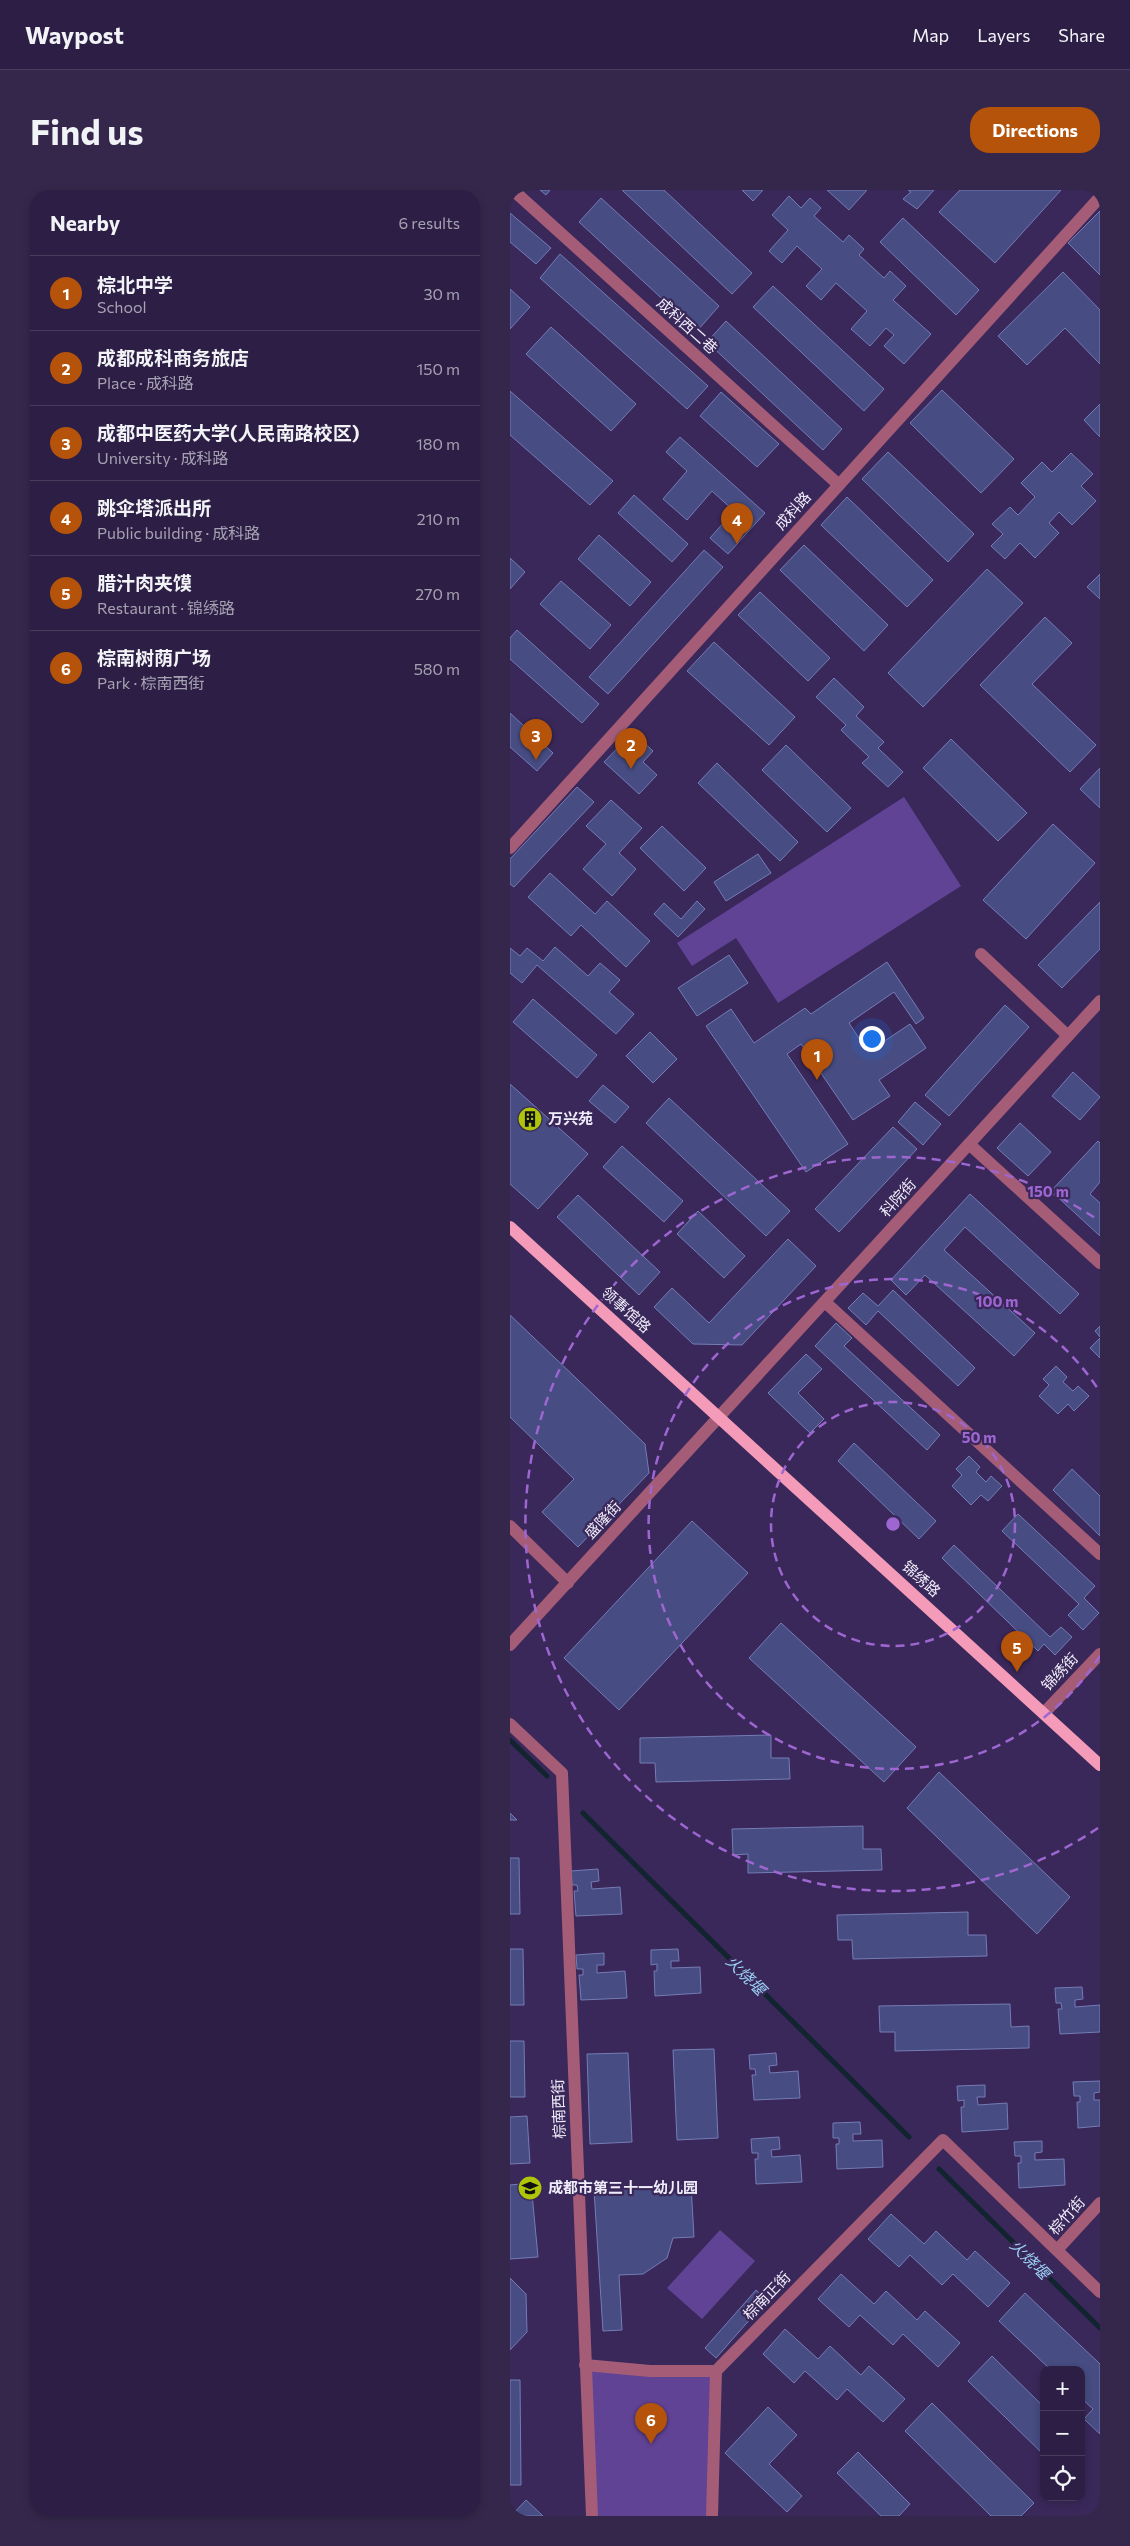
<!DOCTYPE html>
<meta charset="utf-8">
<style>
:root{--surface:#2c1e44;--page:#34274b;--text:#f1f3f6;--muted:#a6a2b2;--line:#483c5d;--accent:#b45309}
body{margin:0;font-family:Commissioner,"Noto Sans SC",sans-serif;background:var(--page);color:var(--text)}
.controls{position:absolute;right:15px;bottom:15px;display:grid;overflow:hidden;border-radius:10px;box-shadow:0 2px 8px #0003}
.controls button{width:45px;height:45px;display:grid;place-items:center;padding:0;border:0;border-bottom:1px solid var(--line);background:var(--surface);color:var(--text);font:25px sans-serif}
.you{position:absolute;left:361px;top:848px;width:18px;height:18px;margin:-12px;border:4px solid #fff;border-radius:50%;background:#1a73e8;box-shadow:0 0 0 8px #1a73e833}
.badge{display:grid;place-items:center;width:32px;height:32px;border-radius:50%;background:var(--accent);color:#fff;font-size:16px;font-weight:700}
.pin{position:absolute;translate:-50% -41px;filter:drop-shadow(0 1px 2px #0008)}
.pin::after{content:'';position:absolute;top:26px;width:18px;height:15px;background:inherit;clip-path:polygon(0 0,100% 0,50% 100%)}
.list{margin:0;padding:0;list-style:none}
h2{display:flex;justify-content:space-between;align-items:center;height:65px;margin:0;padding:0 20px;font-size:21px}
h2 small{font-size:16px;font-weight:400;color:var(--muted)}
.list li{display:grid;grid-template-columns:32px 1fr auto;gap:15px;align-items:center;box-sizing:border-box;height:75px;padding:0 20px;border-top:1px solid var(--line)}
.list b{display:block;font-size:19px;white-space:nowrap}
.list p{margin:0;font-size:16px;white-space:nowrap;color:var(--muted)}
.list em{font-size:16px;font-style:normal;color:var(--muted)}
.icon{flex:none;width:28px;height:28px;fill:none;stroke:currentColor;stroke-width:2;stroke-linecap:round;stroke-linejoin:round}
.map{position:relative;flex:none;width:590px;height:2326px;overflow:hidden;border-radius:20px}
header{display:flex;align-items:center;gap:30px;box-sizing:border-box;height:70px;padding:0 25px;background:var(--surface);border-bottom:1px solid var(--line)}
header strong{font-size:24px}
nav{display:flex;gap:28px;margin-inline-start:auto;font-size:18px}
.intro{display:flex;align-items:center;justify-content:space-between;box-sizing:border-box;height:120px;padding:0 30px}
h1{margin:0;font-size:35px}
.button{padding:12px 22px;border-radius:20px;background:var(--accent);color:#fff;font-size:18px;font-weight:700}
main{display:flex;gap:30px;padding:0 30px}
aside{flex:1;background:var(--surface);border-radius:20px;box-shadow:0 2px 8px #0003}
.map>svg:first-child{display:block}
.green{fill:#614396}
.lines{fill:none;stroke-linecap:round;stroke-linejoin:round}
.stream{stroke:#12242f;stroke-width:5}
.building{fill:#474c82;stroke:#757cb6}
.minor{stroke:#a55d77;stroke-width:12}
.major{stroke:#f39bb9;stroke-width:12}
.ring{fill:none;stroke:#9e66d1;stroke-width:2.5;stroke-dasharray:9 6}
.labels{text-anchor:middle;stroke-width:4.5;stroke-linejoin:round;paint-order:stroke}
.street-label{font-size:15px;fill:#f0edfa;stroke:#3a285a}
.poi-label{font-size:15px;font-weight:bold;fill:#f0edfa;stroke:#3a285a;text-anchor:start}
.water-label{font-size:16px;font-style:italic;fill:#9bd1f4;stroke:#3a285a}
.centre{fill:#9e66d1;stroke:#3a285a;stroke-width:2.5}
.ring-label{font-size:15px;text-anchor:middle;font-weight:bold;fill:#9e66d1;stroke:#3a285a;stroke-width:4.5;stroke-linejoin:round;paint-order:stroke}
</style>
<header>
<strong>Waypost</strong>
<nav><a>Map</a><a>Layers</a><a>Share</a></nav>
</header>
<div class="intro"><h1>Find us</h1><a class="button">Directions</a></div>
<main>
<aside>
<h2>Nearby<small>6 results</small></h2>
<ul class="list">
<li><span class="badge">1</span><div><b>棕北中学</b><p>School</p></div><em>30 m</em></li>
<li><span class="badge">2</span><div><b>成都成科商务旅店</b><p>Place · 成科路</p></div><em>150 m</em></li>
<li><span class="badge">3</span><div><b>成都中医药大学(人民南路校区)</b><p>University · 成科路</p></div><em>180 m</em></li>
<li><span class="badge">4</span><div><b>跳伞塔派出所</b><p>Public building · 成科路</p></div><em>210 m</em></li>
<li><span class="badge">5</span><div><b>腊汁肉夹馍</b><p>Restaurant · 锦绣路</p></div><em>270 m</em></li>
<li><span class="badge">6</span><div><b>棕南树荫广场</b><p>Park · 棕南西街</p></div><em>580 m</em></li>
</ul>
</aside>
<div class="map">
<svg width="590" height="2326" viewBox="0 0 590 2326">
<rect width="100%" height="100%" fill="#3a285a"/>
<g class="green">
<path d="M 394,607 L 451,696 L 268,813 L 226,748 L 182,776 L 167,753 Z"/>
<path d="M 210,2040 L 245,2071 L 192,2129 L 157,2098 Z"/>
<path d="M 75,2175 L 206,2181 L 202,2326 L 82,2326 Z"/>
</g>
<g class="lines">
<g class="stream">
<path d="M 0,1550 L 37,1586"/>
<path d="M 73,1623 L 399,1947"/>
<path d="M 429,1979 L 590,2138"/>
</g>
</g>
<g class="building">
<path d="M 30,0 L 40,0 L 36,5 Z"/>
<path d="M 112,0 L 154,0 L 242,83 L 222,104 Z"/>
<path d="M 232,0 L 253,0 L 243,11 Z"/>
<path d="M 317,0 L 357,0 L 339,20 Z"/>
<path d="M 398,0 L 424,0 L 407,19 L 393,9 L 401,2 Z"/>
<path d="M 450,0 L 551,0 L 485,73 L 429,22 Z"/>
<path d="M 279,6 L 291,18 L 300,8 L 311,18 L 304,26 L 333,52 L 339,45 L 354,59 L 349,65 L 374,88 L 380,81 L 396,96 L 383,110 L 421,144 L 394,174 L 374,156 L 384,145 L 376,138 L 360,156 L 341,139 L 357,121 L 326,93 L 311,110 L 296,96 L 312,79 L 287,56 L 272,73 L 259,61 L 278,40 L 262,25 Z"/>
<path d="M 91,8 L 209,116 L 187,141 L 69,32 Z"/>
<path d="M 590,21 L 590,85 L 558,53 Z"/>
<path d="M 0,23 L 41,58 L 26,74 L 0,52 Z"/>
<path d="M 393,28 L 469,100 L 446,125 L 370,52 Z"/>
<path d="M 50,64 L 198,196 L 177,219 L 30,88 Z"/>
<path d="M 553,82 L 590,120 L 590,174 L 555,138 L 517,175 L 488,146 Z"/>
<path d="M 263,96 L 374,199 L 354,221 L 243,117 Z"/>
<path d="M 0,99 L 20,117 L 0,139 Z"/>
<path d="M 216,131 L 332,239 L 313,260 L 197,152 Z"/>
<path d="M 41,137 L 126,214 L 101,241 L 16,164 Z"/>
<path d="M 432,200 L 504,269 L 471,303 L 400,233 Z"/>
<path d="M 0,201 L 103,291 L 80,315 L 0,245 Z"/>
<path d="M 211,202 L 269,254 L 247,277 L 190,226 Z"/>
<path d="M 590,214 L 590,247 L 574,230 Z"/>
<path d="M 170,247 L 255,323 L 218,364 L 200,348 L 224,321 L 202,301 L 177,330 L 153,309 L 177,281 L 156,262 Z"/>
<path d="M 378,262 L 464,344 L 438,372 L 352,289 Z"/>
<path d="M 561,263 L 583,284 L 571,296 L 586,311 L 562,335 L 549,322 L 539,333 L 549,343 L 525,368 L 510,353 L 495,369 L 481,356 L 493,344 L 482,334 L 500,317 L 508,325 L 525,307 L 511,293 L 532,272 L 542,282 Z"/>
<path d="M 124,305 L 178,354 L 162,372 L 108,323 Z"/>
<path d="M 337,307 L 423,390 L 397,417 L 311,335 Z"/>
<path d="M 89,345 L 141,392 L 120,416 L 68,369 Z"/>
<path d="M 294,355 L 378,435 L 354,461 L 270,380 Z"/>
<path d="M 194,360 L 213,377 L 98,504 L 79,487 Z"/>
<path d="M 0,368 L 15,382 L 0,399 Z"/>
<path d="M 477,379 L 513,413 L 413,517 L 378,483 Z"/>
<path d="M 590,384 L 590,409 L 577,397 Z"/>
<path d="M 51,391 L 101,435 L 80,459 L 30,414 Z"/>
<path d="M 250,402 L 320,468 L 298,491 L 228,425 Z"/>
<path d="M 535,427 L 562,453 L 522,494 L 586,555 L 560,582 L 470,495 Z"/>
<path d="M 7,440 L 89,514 L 72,533 L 0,469 L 0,448 Z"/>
<path d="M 204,452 L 285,527 L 259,555 L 177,481 Z"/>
<path d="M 324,488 L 354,517 L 346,526 L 374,552 L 368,558 L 393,582 L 378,597 L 352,573 L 359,567 L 331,540 L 336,535 L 306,507 Z"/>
<path d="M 0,523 L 43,563 L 27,581 L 0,557 Z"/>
<path d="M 123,542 L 143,561 L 133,572 L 147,585 L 129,604 L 94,572 Z"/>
<path d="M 441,549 L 517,623 L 488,651 L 413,578 Z"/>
<path d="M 276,555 L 341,618 L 317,642 L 252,580 Z"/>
<path d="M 207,573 L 288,652 L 270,671 L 188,593 Z"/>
<path d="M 590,578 L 590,618 L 570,599 Z"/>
<path d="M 67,597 L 84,612 L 4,697 L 0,694 L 0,669 Z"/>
<path d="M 101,610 L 132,638 L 109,663 L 126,679 L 102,706 L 73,679 L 96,654 L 76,636 Z"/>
<path d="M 543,634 L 585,673 L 516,749 L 473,710 Z"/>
<path d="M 152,636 L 196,678 L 174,701 L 130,658 Z"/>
<path d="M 248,664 L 261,683 L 216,711 L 204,692 Z"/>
<path d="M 40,683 L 85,724 L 97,711 L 140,751 L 116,777 L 71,735 L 61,746 L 18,707 Z"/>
<path d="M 187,711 L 195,719 L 168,747 L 144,724 L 154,713 L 171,729 Z"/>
<path d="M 590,712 L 590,759 L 552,798 L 528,775 Z"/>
<path d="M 45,757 L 78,786 L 90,773 L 110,790 L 99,802 L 124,824 L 106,844 L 27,775 L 12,793 L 0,783 L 0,758 L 10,766 L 17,758 L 33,771 Z"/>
<path d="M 219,765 L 238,793 L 187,826 L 168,798 Z"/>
<path d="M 377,772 L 414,828 L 406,834 L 384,802 L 339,833 L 358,862 L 400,834 L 416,858 L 369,890 L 380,906 L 343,930 L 291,854 L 277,864 L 338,954 L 296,982 L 196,836 L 221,819 L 244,853 L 295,818 L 301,824 Z"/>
<path d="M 23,809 L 87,865 L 67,888 L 3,832 Z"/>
<path d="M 495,815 L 519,837 L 439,926 L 415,905 Z"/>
<path d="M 140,842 L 167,869 L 143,893 L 116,866 Z"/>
<path d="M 563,882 L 590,907 L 570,930 L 542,906 Z"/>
<path d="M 0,894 L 78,964 L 28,1019 L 0,994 Z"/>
<path d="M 93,895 L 119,917 L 105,933 L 79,911 Z"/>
<path d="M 159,908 L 280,1021 L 256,1046 L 136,933 Z"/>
<path d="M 405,912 L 431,934 L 413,955 L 388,932 Z"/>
<path d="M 510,933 L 541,962 L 518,986 L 487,958 Z"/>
<path d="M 383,937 L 407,959 L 329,1042 L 305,1019 Z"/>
<path d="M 588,951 L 590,953 L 590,992 L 580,1004 L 590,1013 L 590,1046 L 541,1001 Z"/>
<path d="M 112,956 L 173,1011 L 154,1032 L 93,977 Z"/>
<path d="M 460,1004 L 569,1104 L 550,1124 L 455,1037 L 434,1060 L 525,1143 L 504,1166 L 415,1085 L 396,1105 L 381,1090 Z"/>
<path d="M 68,1005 L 150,1082 L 129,1105 L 47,1027 Z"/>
<path d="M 188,1021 L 235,1066 L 214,1088 L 167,1044 Z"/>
<path d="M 278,1049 L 306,1076 L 232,1155 L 183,1154 L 144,1117 L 162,1098 L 199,1133 Z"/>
<path d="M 383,1100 L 465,1178 L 448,1196 L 368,1121 L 356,1135 L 338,1118 L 353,1103 L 368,1116 Z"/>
<path d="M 0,1125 L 135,1254 L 139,1283 L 68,1357 L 32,1322 L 64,1289 L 0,1227 Z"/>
<path d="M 326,1133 L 342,1148 L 334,1156 L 430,1245 L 417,1260 L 305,1156 Z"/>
<path d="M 590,1136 L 590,1147 L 585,1141 Z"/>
<path d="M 590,1148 L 590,1168 L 580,1158 Z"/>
<path d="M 296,1164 L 312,1179 L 288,1203 L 314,1229 L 300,1243 L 258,1203 Z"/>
<path d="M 546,1176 L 557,1187 L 553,1192 L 563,1201 L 568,1196 L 579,1206 L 564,1221 L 558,1214 L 548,1224 L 529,1206 L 539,1195 L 533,1189 Z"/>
<path d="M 344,1253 L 426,1331 L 409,1349 L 328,1271 Z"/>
<path d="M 459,1266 L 470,1277 L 466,1282 L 476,1292 L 481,1286 L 492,1296 L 478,1311 L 471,1305 L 461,1315 L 442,1296 L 452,1285 L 446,1279 Z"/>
<path d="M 562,1279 L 590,1306 L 590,1346 L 543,1300 Z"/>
<path d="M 508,1324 L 585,1396 L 574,1408 L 589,1423 L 573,1440 L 558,1425 L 569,1414 L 492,1341 Z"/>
<path d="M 182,1331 L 238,1383 L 109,1520 L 54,1468 Z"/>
<path d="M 444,1355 L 540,1447 L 551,1437 L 562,1447 L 545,1465 L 534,1454 L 528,1461 L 432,1368 Z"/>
<path d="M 271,1433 L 406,1557 L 374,1592 L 239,1468 Z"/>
<path d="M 261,1545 L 261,1568 L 279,1568 L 280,1589 L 146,1592 L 145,1573 L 130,1573 L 130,1548 Z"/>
<path d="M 429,1582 L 560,1707 L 527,1744 L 397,1618 Z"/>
<path d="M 0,1623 L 7,1630 L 0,1630 Z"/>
<path d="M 353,1636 L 353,1659 L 371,1659 L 372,1680 L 238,1683 L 238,1664 L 223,1665 L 222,1639 Z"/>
<path d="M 0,1668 L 9,1668 L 10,1724 L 0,1724 Z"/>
<path d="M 88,1679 L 89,1691 L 81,1692 L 82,1699 L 110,1697 L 112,1724 L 66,1726 L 64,1701 L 68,1701 L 67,1695 L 62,1695 L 61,1681 Z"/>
<path d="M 458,1722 L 458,1745 L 476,1745 L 477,1766 L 343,1769 L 342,1750 L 328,1750 L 327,1725 Z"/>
<path d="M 0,1759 L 13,1759 L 14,1815 L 0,1815 Z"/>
<path d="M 168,1759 L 169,1771 L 161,1771 L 161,1778 L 190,1777 L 191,1803 L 145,1806 L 144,1781 L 147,1781 L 147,1774 L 141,1775 L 141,1760 Z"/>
<path d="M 94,1763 L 94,1775 L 87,1775 L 87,1783 L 115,1781 L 117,1808 L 71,1810 L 69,1785 L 73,1785 L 73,1779 L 67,1779 L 66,1765 Z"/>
<path d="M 572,1797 L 573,1809 L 565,1810 L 565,1817 L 590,1815 L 590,1842 L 550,1844 L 548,1819 L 552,1819 L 551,1813 L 546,1813 L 545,1798 Z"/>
<path d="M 500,1814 L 501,1837 L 519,1836 L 519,1858 L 385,1861 L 385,1842 L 370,1842 L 369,1816 Z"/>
<path d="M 0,1851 L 14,1851 L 15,1907 L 0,1907 Z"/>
<path d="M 204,1859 L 208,1948 L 167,1950 L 163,1860 Z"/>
<path d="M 118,1863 L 122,1952 L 80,1954 L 77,1864 Z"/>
<path d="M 266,1863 L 267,1875 L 259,1876 L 260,1883 L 288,1881 L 290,1908 L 244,1910 L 242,1885 L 246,1885 L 245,1879 L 240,1879 L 239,1865 Z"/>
<path d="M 590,1891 L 590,1902 L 584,1903 L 584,1910 L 590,1910 L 590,1936 L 568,1938 L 567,1912 L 570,1912 L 570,1906 L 564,1906 L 563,1892 Z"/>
<path d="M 475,1895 L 475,1907 L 467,1907 L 468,1915 L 497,1913 L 498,1939 L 452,1942 L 451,1917 L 454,1917 L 454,1910 L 448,1911 L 447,1896 Z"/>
<path d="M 17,1926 L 20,1973 L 0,1974 L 0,1927 Z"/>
<path d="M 350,1932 L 351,1944 L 343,1944 L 343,1951 L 372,1950 L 373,1977 L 327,1979 L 326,1954 L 329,1954 L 329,1948 L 323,1948 L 323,1933 Z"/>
<path d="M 269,1947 L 270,1959 L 261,1960 L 262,1967 L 290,1965 L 292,1992 L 246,1994 L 245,1969 L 248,1969 L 248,1963 L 242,1963 L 241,1949 Z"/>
<path d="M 532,1951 L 532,1962 L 525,1963 L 525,1970 L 554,1969 L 555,1995 L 509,1998 L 508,1973 L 511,1973 L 511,1966 L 505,1966 L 504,1952 Z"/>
<path d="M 21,1993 L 28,2067 L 0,2069 L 0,1995 Z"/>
<path d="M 181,1995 L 184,2047 L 163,2048 L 157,2068 L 133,2084 L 109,2085 L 112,2140 L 93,2141 L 84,2000 Z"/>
<path d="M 381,2024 L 414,2054 L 426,2041 L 457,2070 L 465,2061 L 500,2093 L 478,2117 L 443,2084 L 432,2095 L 400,2065 L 389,2077 L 358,2049 Z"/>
<path d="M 331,2084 L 364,2114 L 376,2101 L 407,2130 L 415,2121 L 450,2153 L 428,2177 L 393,2144 L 383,2155 L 350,2125 L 339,2137 L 308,2109 Z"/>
<path d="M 0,2088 L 16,2104 L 17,2142 L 0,2160 Z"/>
<path d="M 246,2100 L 257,2110 L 206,2168 L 195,2158 Z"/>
<path d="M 515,2103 L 590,2174 L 590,2244 L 574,2229 L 583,2219 L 571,2208 L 571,2180 L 541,2180 L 489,2131 Z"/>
<path d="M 275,2139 L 308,2169 L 320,2156 L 351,2185 L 359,2176 L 395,2209 L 373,2232 L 337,2199 L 327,2210 L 295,2181 L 284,2193 L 253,2164 Z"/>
<path d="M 482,2166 L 534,2217 L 534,2265 L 458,2191 Z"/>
<path d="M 0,2190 L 10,2190 L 11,2295 L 0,2295 Z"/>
<path d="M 422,2213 L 524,2313 L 511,2326 L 481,2326 L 395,2241 Z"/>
<path d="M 258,2217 L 287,2245 L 259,2274 L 292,2306 L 277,2322 L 215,2263 Z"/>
<path d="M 348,2262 L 400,2314 L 389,2326 L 371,2326 L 327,2283 Z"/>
<path d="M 16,2310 L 33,2326 L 1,2326 Z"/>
<path d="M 590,2316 L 590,2326 L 581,2326 Z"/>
</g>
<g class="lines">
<g class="minor">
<path d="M 3,0 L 329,295"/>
<path d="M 0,658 L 590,7"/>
<path d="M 471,764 L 558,846"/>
<path d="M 459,954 L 590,1073"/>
<path d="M 315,1112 L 590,1364"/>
<path d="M 0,1336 L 58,1393"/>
<path d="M 0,1455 L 590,811"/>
<path d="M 534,1523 L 590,1464"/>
<path d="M 0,1534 L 52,1583 L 82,2326"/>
<path d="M 547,2060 L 590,2013"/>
<path d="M 75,2175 L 140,2181 L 206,2181"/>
<path d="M 202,2326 L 206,2181 L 433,1950 L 590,2102"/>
</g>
<path class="major" d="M 0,1037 L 590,1575"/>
</g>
<g class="ring">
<circle cx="383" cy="1334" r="122"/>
<path d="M590 1466A245 245 0 1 1 590 1202"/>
<path d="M588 1638A367 367 0 1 1 588 1030"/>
</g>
<defs>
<symbol id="building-disc" viewBox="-11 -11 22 22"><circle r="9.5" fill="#aec509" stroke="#3a285a"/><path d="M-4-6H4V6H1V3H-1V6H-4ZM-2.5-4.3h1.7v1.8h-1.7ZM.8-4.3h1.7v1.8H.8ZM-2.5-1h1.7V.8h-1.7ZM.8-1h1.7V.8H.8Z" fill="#111"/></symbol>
<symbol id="school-disc" viewBox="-11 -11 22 22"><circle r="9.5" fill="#aec509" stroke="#3a285a"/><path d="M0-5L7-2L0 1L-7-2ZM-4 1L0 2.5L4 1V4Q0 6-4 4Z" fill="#111"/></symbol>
</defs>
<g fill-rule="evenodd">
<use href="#building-disc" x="6" y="915" width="28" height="28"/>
<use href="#school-disc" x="6" y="1984" width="28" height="28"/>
</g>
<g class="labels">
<g class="street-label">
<text transform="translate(177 136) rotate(42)" y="5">成科西二巷</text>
<text transform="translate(283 321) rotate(-48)" y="5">成科路</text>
<text transform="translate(388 1008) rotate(-48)" y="5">科院街</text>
<text transform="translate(116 1120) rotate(42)" y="5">领事馆路</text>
<text transform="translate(93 1330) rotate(-47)" y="5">盛隆街</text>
<text transform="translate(411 1389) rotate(42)" y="5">锦绣路</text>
<text transform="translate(550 1482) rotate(-47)" y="5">锦绣街</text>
<text transform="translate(49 1919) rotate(-92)" y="5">棕南西街</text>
<text transform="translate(557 2026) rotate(-48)" y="5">棕竹街</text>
<text transform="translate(257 2106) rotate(-46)" y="5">棕南正街</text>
</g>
<g class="poi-label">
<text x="38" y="934">万兴苑</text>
<text x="38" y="2003">成都市第三十一幼儿园</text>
</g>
<g class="water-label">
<text transform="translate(236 1785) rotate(45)" y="6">火烧堰</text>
<text transform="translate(520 2069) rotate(45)" y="6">火烧堰</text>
</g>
</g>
<circle cx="383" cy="1334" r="8" class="centre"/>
<g class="ring-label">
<text x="538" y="1007">150 m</text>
<text x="487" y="1117">100 m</text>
<text x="469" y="1253">50 m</text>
</g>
</svg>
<div class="controls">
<button>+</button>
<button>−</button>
<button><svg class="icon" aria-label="locate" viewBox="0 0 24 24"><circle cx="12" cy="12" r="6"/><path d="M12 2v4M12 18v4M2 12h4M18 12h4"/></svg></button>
</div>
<div class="you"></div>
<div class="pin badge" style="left:307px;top:890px">1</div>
<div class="pin badge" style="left:121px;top:579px">2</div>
<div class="pin badge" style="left:26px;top:570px">3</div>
<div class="pin badge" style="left:227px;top:354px">4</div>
<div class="pin badge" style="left:507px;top:1482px">5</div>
<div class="pin badge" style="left:141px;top:2254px">6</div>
</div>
</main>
